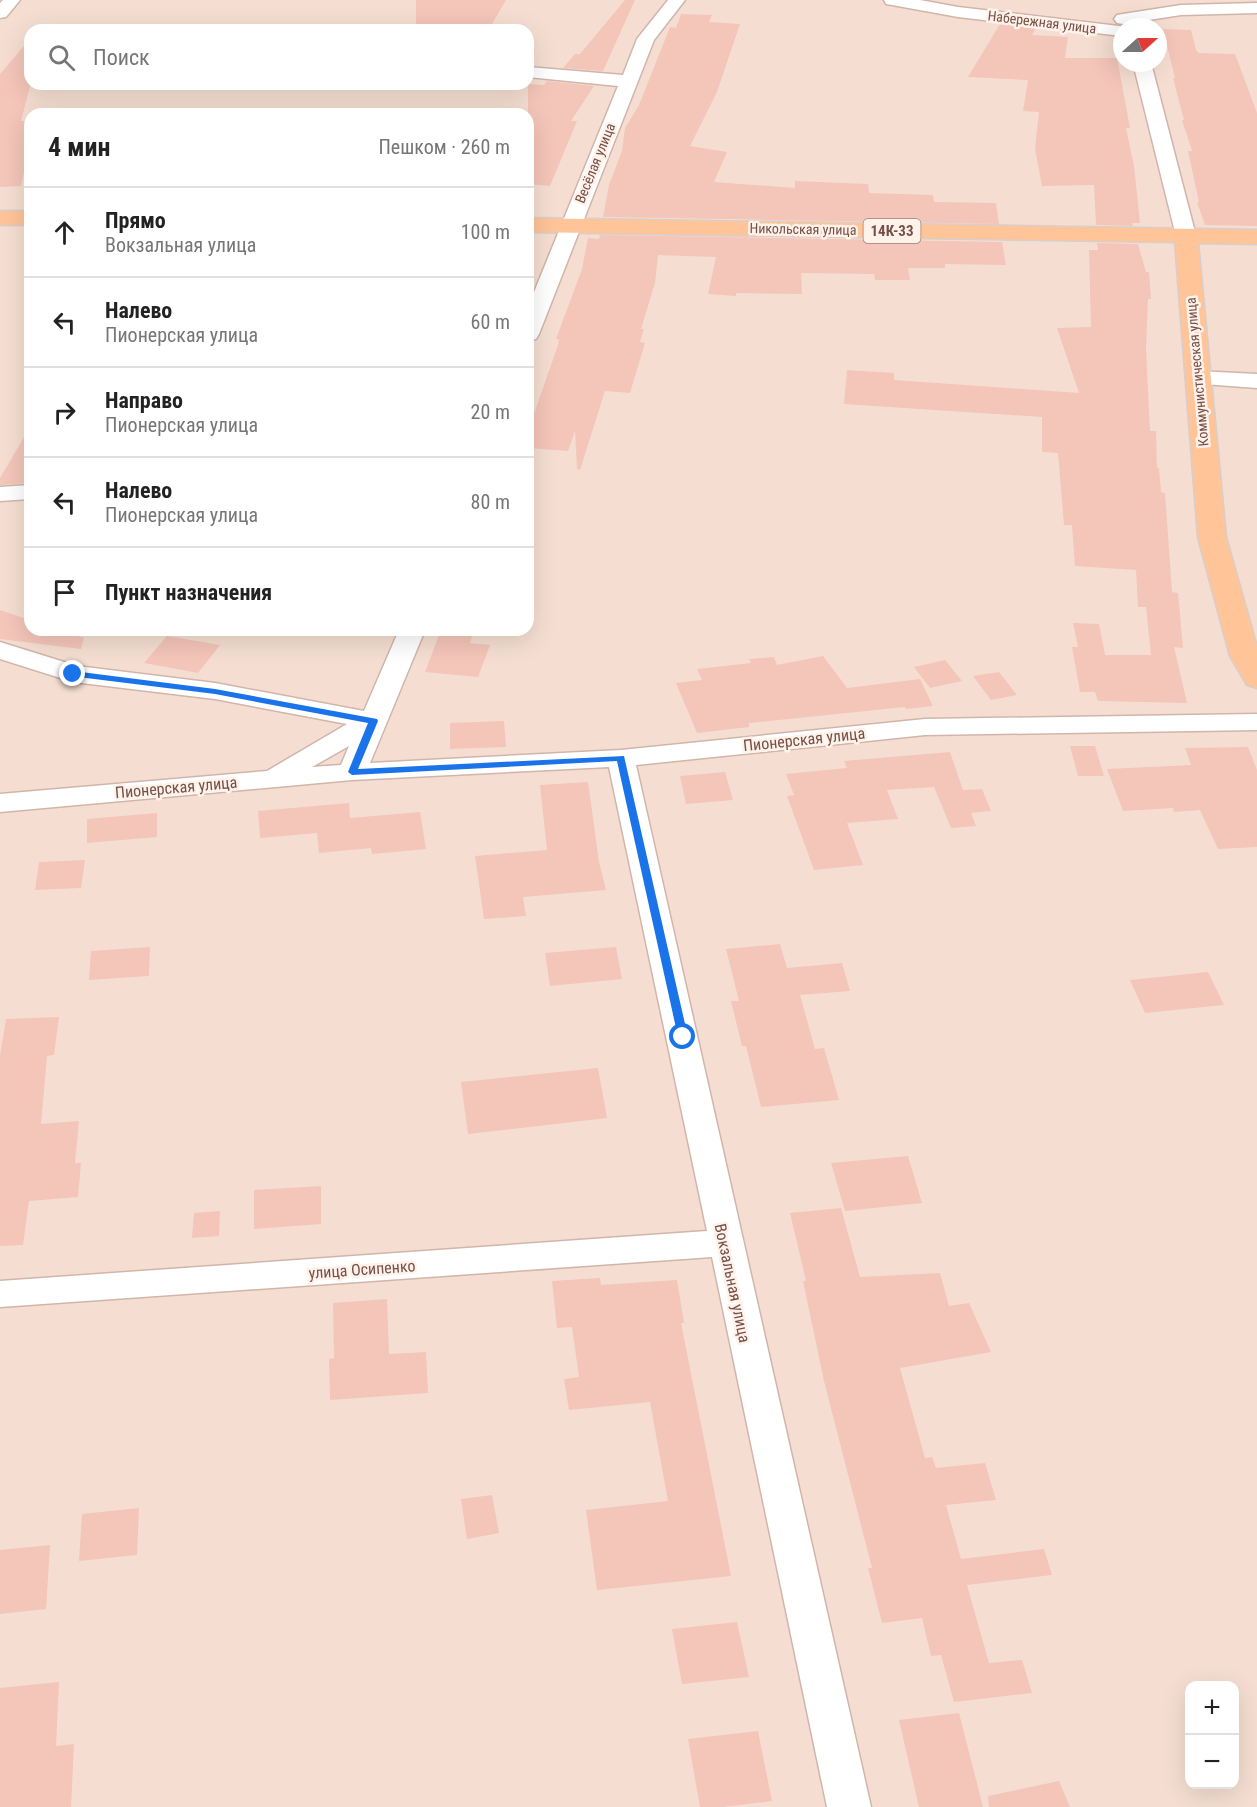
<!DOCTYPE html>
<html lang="ru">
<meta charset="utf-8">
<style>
:root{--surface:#fff;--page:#f2f2f2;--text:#222;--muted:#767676;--line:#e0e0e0}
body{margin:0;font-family:"Roboto Condensed",sans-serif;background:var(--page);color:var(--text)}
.controls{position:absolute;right:18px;bottom:18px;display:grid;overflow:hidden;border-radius:12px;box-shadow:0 6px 24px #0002}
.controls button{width:54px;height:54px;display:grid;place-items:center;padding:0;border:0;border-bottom:2px solid var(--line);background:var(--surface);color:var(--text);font:30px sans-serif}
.compass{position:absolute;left:1113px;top:18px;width:54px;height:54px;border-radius:50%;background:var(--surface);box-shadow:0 6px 24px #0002;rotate:69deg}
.stop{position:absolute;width:18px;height:18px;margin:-14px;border:4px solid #1a73e8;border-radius:50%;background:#fff}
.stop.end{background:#1a73e8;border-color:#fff;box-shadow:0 2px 6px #0008}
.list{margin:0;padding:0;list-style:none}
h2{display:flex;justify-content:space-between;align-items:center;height:78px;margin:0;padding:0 24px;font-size:26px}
h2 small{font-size:20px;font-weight:400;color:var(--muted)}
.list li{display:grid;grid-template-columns:39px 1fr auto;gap:18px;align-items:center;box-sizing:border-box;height:90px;padding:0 24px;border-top:2px solid var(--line)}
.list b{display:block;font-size:22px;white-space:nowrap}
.list p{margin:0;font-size:20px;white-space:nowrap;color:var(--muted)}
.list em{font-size:20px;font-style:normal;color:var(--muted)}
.icon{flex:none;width:33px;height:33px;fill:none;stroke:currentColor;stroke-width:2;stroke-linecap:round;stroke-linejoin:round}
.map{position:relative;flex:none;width:1257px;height:1807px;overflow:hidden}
.search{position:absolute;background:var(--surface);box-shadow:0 6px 24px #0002;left:24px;top:24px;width:510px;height:66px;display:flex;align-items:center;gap:15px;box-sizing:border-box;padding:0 21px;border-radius:18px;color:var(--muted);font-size:22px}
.panel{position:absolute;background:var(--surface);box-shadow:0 6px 24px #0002;left:24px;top:108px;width:510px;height:528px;border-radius:18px}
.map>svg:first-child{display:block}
.residential{fill:#f5ded1;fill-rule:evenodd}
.building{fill:#f4c5b9}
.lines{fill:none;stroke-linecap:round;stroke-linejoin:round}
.minor-casing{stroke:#d1b5ab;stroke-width:3}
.major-casing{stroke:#d9cecb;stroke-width:3}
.minor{fill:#fff;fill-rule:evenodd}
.major{fill:#ffc498;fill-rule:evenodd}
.route{fill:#1a73e8}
.labels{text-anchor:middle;stroke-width:5;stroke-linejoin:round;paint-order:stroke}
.far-street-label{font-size:14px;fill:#764f47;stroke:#fff2ea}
.shield{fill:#fff2ea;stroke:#9f8078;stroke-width:1.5}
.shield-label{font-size:15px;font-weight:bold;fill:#764f47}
.street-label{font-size:16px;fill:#764f47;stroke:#fff2ea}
</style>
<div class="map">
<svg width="1257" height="1807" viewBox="0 0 1257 1807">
<rect width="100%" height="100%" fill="#fdeee3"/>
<path class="residential" d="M 0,0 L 1257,0 L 1257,1807 L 0,1807 ZM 1122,27 L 1158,27 L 1158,63 L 1122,63 ZM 30,30 L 528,30 L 528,84 L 30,84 ZM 30,114 L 528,114 L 528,630 L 30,630 ZM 1190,1686 L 1234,1686 L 1234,1784 L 1190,1784 Z"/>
<g class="building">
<path d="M 416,0 L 506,0 L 489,29 L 416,26 Z"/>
<path d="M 625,0 L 635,0 L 603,71 L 563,68 L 575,54 L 580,54 Z"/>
<path d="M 681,14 L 712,15 L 709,22 L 740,24 L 717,92 L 690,146 L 727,152 L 714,182 L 795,188 L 795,181 L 868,184 L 869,193 L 933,195 L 934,202 L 996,203 L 999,224 L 603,217 L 609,185 L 622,151 L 625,128 L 639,105 L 670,27 L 676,28 Z"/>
<path d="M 1000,24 L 1036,28 L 1032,35 L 1068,37 L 1065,58 L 1117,58 L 1130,128 L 1126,128 L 1134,166 L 1140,223 L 1132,223 L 1133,226 L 1096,225 L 1094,185 L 1042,186 L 1035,149 L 1039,112 L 1023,111 L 1028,80 L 968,77 Z"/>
<path d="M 1163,29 L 1191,30 L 1196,50 L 1199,53 L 1235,54 L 1257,113 L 1257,226 L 1205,225 L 1197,202 L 1199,202 L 1188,151 L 1192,151 L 1182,120 L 1184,120 L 1173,78 L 1175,78 Z"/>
<path d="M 30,39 L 30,86 L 21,121 L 30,121 L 30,163 L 26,163 L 21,186 L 0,187 L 0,74 Z"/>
<path d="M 547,81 L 594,86 L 571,121 L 577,121 L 550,186 L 528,184 L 528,84 L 544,85 Z"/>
<path d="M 600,235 L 1002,242 L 1006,265 L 945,264 L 945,268 L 908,268 L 910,280 L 875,280 L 874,274 L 801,273 L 802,294 L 736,293 L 736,296 L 708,294 L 716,257 L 658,255 L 655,283 L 641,329 L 644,329 L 640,342 L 645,343 L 630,393 L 605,391 L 580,470 L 577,469 L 575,431 L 568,451 L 528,448 L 528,431 L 558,345 L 559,339 L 556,339 L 582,269 L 588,238 L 599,239 Z"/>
<path d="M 1097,243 L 1138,244 L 1146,272 L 1149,272 L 1151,299 L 1148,299 L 1146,348 L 1150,431 L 1156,431 L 1157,468 L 1159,468 L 1161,492 L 1165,493 L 1172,592 L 1178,593 L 1183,648 L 1174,647 L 1187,703 L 1098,701 L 1095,692 L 1080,692 L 1072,647 L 1078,647 L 1073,623 L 1099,624 L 1105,655 L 1151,655 L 1146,607 L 1138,607 L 1136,570 L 1075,566 L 1072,525 L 1064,525 L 1058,453 L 1042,452 L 1042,417 L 844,404 L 847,370 L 894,373 L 894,380 L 1079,393 L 1057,328 L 1091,327 L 1089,250 L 1098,250 Z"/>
<path d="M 30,427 L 30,483 L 0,485 L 0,478 Z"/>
<path d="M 0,610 L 30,620 L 30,630 L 60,630 L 84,638 L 81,649 L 0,639 Z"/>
<path d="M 441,630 L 474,630 L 470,643 L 490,645 L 478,677 L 425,672 Z"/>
<path d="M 167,636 L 220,645 L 198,673 L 144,663 Z"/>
<path d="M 823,656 L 847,688 L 920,679 L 933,706 L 906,709 L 905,707 L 749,723 L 749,727 L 697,733 L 676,683 L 702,680 L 697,669 L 751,663 L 749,659 L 774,657 L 777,665 Z"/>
<path d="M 945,660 L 962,681 L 930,688 L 914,667 Z"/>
<path d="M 999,672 L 1017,695 L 991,700 L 973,676 Z"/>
<path d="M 504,721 L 506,747 L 450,749 L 450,723 Z"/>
<path d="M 1070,746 L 1095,746 L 1104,776 L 1078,776 Z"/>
<path d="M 1248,747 L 1257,770 L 1257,847 L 1218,849 L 1200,810 L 1174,812 L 1173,808 L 1123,811 L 1107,769 L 1191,765 L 1185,748 Z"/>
<path d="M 950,752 L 963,790 L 982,789 L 991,811 L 971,813 L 976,826 L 951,828 L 934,787 L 887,790 L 898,819 L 847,823 L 863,865 L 814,870 L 787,796 L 794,795 L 786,774 L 847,768 L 844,761 Z"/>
<path d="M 725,772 L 733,800 L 686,804 L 680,776 Z"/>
<path d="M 588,782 L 599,862 L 606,890 L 523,897 L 526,916 L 484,919 L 475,856 L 547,850 L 540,785 Z"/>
<path d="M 349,803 L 350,818 L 420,812 L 426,849 L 372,854 L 371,848 L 319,853 L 317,833 L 260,838 L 258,811 Z"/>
<path d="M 157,813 L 157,837 L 87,843 L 87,819 Z"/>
<path d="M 85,860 L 81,888 L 35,890 L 39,862 Z"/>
<path d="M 780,944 L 787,968 L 842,963 L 850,991 L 800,995 L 815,1049 L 824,1048 L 839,1100 L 761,1107 L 746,1046 L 742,1046 L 731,1001 L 739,1001 L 726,949 Z"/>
<path d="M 150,947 L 149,976 L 89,980 L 91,951 Z"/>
<path d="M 616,947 L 622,979 L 550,986 L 545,953 Z"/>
<path d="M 1208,972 L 1224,1005 L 1145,1013 L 1130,980 Z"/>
<path d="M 59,1017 L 54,1055 L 47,1056 L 41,1124 L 79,1121 L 75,1163 L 81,1163 L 78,1197 L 29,1201 L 23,1245 L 0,1246 L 0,1056 L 6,1019 Z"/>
<path d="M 598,1068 L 607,1118 L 468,1134 L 461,1082 Z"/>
<path d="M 908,1156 L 922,1203 L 845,1211 L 831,1163 Z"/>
<path d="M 321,1186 L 321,1224 L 254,1229 L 254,1190 Z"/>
<path d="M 841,1208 L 860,1277 L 940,1273 L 949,1306 L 969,1303 L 991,1352 L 900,1368 L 925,1458 L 932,1457 L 936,1468 L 985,1463 L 996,1500 L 946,1505 L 961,1559 L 1044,1549 L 1052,1575 L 967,1585 L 989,1663 L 1022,1660 L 1032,1693 L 954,1702 L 941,1655 L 931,1656 L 922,1618 L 882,1623 L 868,1568 L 872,1568 L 824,1381 L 803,1281 L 806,1281 L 790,1213 Z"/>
<path d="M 220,1211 L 219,1236 L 192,1238 L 194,1213 Z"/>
<path d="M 600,1278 L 601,1285 L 677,1280 L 684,1323 L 681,1323 L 731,1576 L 597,1590 L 586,1510 L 668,1501 L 650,1402 L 569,1410 L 564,1379 L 579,1377 L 572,1327 L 557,1328 L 552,1281 Z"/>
<path d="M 387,1299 L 389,1354 L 426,1352 L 428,1393 L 330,1400 L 329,1359 L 334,1358 L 333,1303 Z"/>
<path d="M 492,1495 L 499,1533 L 467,1539 L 461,1499 Z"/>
<path d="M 139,1508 L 137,1555 L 79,1561 L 82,1514 Z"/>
<path d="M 50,1545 L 46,1609 L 0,1614 L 0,1550 Z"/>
<path d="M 737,1622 L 749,1677 L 682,1684 L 672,1629 Z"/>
<path d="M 59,1682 L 56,1746 L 74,1744 L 71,1807 L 0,1807 L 0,1688 Z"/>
<path d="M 959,1713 L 983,1807 L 919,1807 L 899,1720 Z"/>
<path d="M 758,1731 L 772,1801 L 723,1807 L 700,1807 L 688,1739 Z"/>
<path d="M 1059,1781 L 1070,1807 L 989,1807 L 988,1796 Z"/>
</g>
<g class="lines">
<defs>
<g id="minor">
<path d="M 3,0 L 20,0 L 6,17 L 0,18 L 0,3 Z"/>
<path d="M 668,0 L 685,0 L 654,40 L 539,334 L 536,339 L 528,341 L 528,307 L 618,86 L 528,77 L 528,67 L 623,75 L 637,39 Z"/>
<path d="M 884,0 L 920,0 L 958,7 L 1127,27 L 1122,27 L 1122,36 L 958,17 L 892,5 L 886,4 Z"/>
<path d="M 1257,3 L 1257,13 L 1181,15 L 1123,24 L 1117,23 L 1114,19 L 1117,15 L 1123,14 L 1181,5 Z"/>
<path d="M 1133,63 L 1151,63 L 1196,236 L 1193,240 L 1179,240 L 1176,236 Z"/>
<path d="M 1198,371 L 1257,374 L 1257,388 L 1190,383 L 1187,378 L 1190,373 Z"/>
<path d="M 30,485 L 30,499 L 0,501 L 0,487 Z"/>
<path d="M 399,630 L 425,630 L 370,763 L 621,750 L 925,719 L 1257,714 L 1257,730 L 925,735 L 636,765 L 871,1807 L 827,1807 L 712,1257 L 0,1307 L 0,1281 L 707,1231 L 609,767 L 352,780 L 0,812 L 0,794 L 267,771 L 347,724 L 215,699 L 73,682 L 0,659 L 0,642 L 77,666 L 215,683 L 364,711 ZM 349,746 L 341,765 L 312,767 Z"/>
</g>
<g id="major">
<rect x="0" y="211" width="30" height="14"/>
<path d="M 528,218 L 1257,230 L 1257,244 L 1198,243 L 1226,537 L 1257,647 L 1257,688 L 1247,685 L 1230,656 L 1198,537 L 1175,242 L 528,232 Z"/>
</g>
</defs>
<use href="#minor" class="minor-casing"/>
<use href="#major" class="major-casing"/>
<use href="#minor" class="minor"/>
<use href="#major" class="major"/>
</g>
<path class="route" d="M 73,671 L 215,689 L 377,719 L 378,721 L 358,769 L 624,756 L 688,1037 L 683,1041 L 678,1037 L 617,761 L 352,775 L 348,772 L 368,723 L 215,694 L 70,676 L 68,674 Z"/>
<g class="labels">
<g class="far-street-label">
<text transform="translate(1042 22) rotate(7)" y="5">Набережная улица</text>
<text transform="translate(595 163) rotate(-68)" y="5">Весёлая улица</text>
<text transform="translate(803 229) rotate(1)" y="5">Никольская улица</text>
<text transform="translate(1197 372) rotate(-95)" y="5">Коммунистическая улица</text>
</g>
<rect class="shield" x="863.5" y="219" width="57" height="24" rx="4.5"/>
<g class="shield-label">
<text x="892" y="236">14К-33</text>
</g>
<g class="street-label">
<text transform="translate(804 739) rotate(-6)" y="6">Пионерская улица</text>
<text transform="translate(176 787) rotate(-5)" y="6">Пионерская улица</text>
<text transform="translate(362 1269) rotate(-4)" y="6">улица Осипенко</text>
<text transform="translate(733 1283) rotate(78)" y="6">Вокзальная улица</text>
</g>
</g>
</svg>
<div class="controls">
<button>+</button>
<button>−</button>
</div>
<svg class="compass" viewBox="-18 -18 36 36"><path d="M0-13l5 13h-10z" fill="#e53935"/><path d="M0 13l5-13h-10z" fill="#767676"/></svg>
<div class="stop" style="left:683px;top:1037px"></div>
<div class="stop end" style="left:73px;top:674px"></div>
<div class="search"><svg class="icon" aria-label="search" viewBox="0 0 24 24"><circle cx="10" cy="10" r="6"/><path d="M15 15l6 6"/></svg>Поиск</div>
<section class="panel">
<h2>4 мин<small>Пешком · 260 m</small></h2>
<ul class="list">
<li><svg class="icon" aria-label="ahead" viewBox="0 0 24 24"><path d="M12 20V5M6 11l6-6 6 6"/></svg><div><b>Прямо</b><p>Вокзальная улица</p></div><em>100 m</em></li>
<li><svg class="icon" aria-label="left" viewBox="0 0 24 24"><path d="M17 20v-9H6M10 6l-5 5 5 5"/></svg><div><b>Налево</b><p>Пионерская улица</p></div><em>60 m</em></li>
<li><svg class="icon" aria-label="right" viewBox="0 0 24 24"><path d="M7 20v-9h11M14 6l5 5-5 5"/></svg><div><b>Направо</b><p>Пионерская улица</p></div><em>20 m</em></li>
<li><svg class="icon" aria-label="left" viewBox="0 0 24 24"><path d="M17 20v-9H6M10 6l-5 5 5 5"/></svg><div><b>Налево</b><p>Пионерская улица</p></div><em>80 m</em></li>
<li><svg class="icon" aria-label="arrive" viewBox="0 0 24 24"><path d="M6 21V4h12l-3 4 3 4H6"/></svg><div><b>Пункт назначения</b></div></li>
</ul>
</section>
</div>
